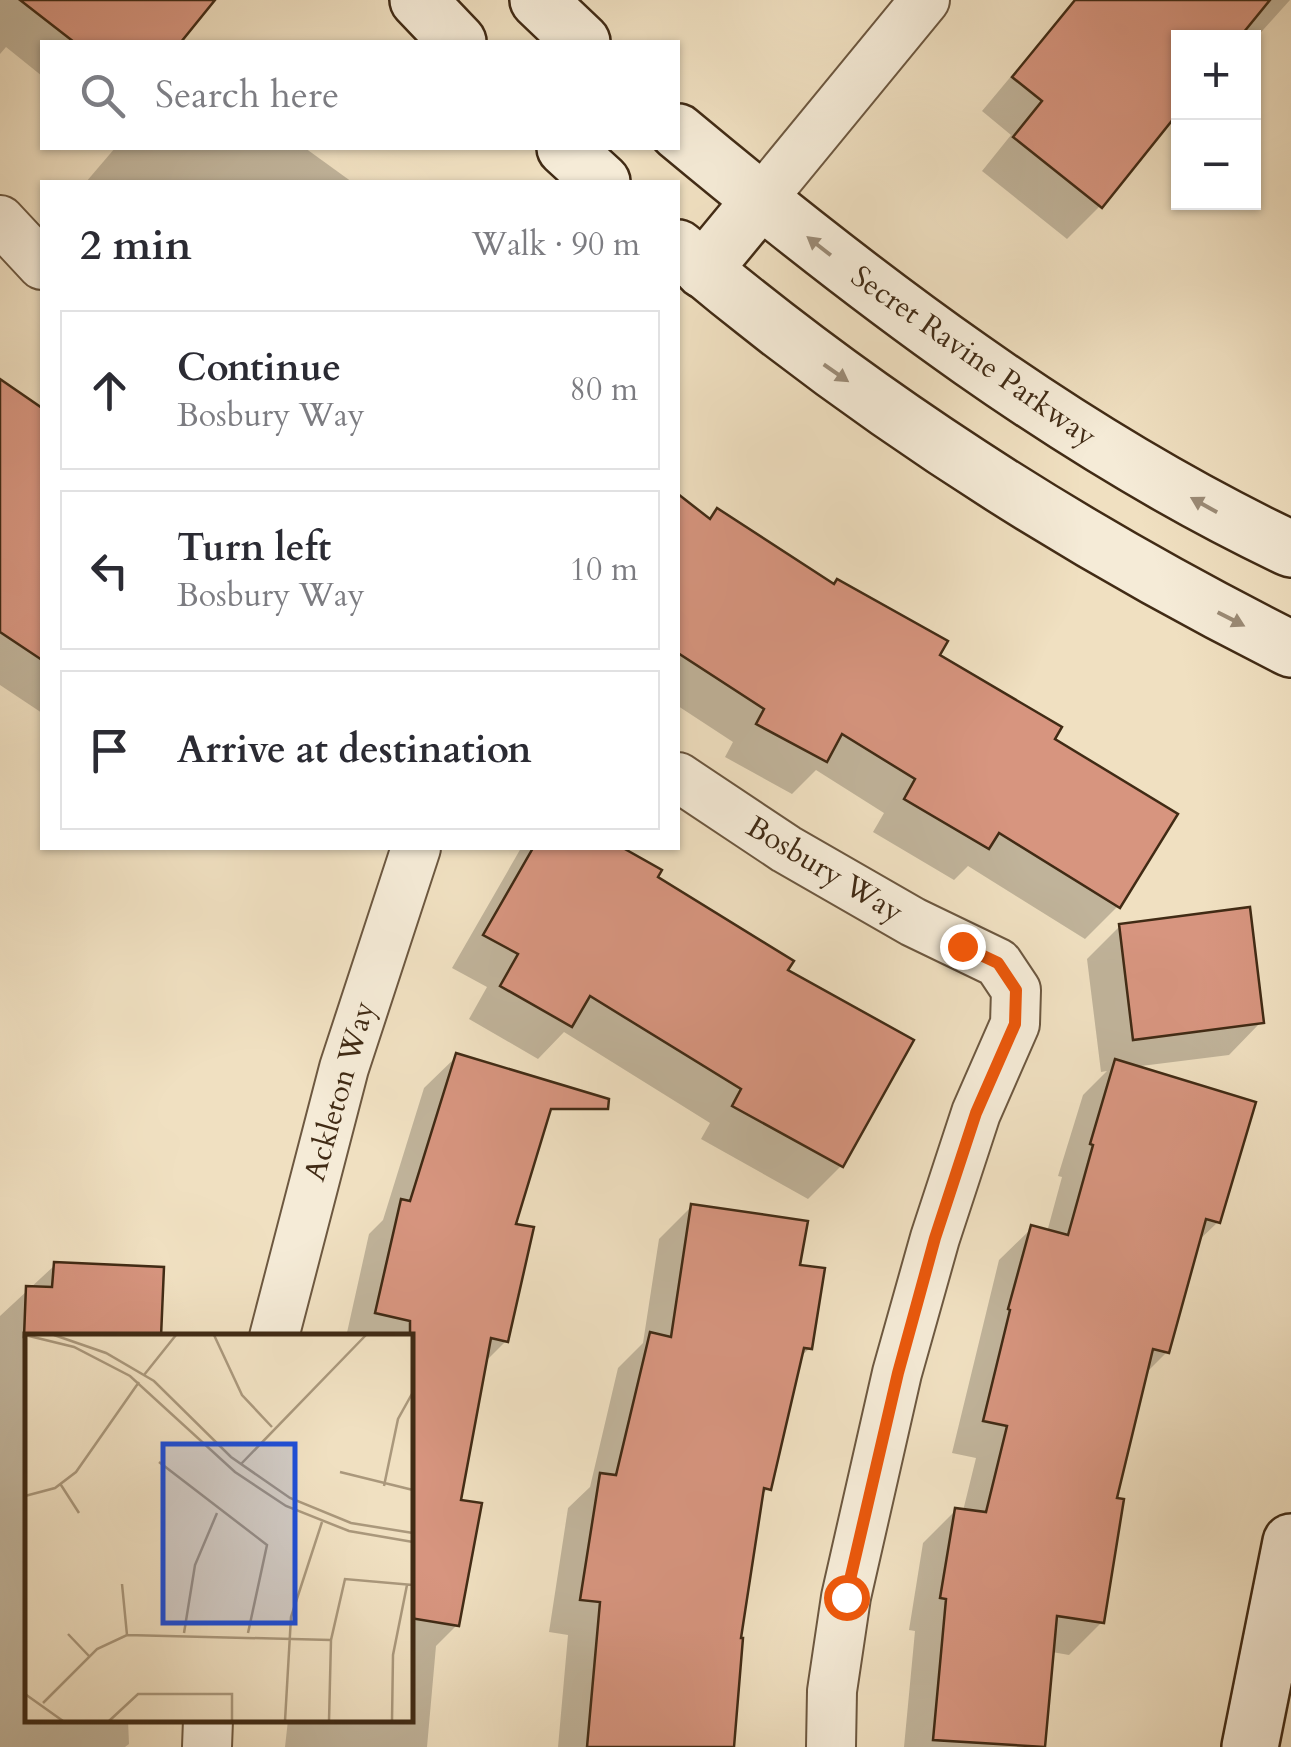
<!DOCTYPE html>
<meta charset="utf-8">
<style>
:root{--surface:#fff;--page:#f7f7f7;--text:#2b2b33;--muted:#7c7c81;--line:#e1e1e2}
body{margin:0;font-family:Cardo,serif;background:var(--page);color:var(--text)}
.controls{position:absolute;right:30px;top:30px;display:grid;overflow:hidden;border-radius:0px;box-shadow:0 2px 8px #0004}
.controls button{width:90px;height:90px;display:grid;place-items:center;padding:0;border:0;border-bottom:2px solid var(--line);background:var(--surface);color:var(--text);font:50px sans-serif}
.stop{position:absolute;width:30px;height:30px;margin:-22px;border:8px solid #ea580c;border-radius:50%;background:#fff}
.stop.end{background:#ea580c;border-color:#fff;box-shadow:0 2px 10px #0008}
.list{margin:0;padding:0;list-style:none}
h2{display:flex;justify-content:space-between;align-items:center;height:130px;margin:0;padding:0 40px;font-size:42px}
h2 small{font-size:32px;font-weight:400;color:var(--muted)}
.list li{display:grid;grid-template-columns:65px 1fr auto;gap:30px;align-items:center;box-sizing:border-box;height:160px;margin:0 20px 20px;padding:0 20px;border:2px solid var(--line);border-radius:0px}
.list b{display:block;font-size:38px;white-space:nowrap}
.list p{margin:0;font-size:32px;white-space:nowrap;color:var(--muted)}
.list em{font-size:32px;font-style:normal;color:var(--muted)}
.icon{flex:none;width:55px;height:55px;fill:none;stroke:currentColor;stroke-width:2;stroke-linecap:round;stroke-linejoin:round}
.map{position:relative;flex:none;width:1291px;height:1747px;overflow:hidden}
.search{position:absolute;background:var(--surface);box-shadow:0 2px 8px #0004;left:40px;top:40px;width:640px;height:110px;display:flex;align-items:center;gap:25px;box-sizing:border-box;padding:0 35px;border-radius:0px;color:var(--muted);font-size:38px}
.panel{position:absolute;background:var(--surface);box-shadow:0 2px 8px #0004;left:40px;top:180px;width:640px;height:670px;border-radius:0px}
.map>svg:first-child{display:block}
.shadow{fill:#0003}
.building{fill:#d7957f;stroke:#412b15;stroke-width:2.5}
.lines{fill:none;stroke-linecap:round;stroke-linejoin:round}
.street-casing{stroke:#6d5840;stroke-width:52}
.secondary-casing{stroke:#412b15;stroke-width:60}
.street{stroke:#f5ebd7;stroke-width:48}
.secondary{stroke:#f5ebd7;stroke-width:55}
.oneway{fill:#9b8b76}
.route{stroke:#ea580c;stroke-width:12}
.labels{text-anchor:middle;stroke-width:8;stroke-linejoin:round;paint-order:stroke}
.street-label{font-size:30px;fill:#412b15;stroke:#f5ebd7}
.inset-road{fill:none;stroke:#aa987c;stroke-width:2.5}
.view{fill:#1d4ed8;fill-opacity:0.15;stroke:#1d4ed8;stroke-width:5}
.inset-edge{fill:none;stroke:#412b15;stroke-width:5}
</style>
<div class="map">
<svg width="1291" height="1747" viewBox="0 0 1291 1747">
<rect width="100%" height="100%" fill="#f0e0c1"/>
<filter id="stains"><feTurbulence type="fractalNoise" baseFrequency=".002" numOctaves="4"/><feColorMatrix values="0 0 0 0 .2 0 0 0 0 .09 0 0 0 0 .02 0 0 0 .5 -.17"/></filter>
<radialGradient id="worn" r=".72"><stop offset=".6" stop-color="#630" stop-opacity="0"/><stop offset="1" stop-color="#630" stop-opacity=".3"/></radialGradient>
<g class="shadow">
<path d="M 0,0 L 194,0 L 181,38 L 187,42 L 42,42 L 42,76 L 6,47 L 0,54 Z"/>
<path d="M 1075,0 L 1290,0 L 1254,40 L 1254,38 L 1178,38 L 1178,109 L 1100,206 L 1067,239 L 982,171 L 1011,135 L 982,111 Z"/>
<path d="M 115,148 L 305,148 L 352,182 L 86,182 Z"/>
<path d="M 0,382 L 42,411 L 42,713 L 0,685 Z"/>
<path d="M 678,497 L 709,520 L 936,656 L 1051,740 L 1118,906 L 1085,939 L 968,866 L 954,880 L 873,832 L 884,813 L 816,770 L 792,794 L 725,757 L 733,742 L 678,706 Z"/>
<path d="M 521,848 L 618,848 L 659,871 L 655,877 L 784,971 L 911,1041 L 841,1166 L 808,1199 L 701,1139 L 710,1123 L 564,1032 L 538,1059 L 469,1019 L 487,987 L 452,968 Z"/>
<path d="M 1120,926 L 1261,1022 L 1229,1055 L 1133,1067 L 1218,1222 L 1196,1243 L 1167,1352 L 1145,1374 L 1113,1500 L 1102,1622 L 1069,1655 L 1052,1652 L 1043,1747 L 904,1747 L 915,1631 L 909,1630 L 923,1543 L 956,1510 L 963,1511 L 976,1458 L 952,1453 L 999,1260 L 1032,1228 L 1047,1232 L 1062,1177 L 1058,1176 L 1083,1095 L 1107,1071 L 1101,1072 L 1087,959 Z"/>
<path d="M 457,1056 L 513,1225 L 506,1341 L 484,1363 L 458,1502 L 457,1625 L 436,1646 L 427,1747 L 285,1747 L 288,1720 L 410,1720 L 410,1337 L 346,1337 L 369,1234 L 383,1220 L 424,1088 Z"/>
<path d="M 692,1206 L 797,1267 L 810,1348 L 799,1358 L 768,1489 L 760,1496 L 738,1640 L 731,1747 L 558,1747 L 568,1635 L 549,1632 L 568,1508 L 590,1487 L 618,1368 L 643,1343 L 659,1239 Z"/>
<path d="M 55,1265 L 158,1337 L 28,1337 L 28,1720 L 128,1720 L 129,1744 L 125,1747 L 0,1747 L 0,1316 Z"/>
</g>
<g class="building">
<path d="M 20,0 L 215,0 L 181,42 L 74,42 Z"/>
<path d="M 1075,0 L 1270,0 L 1239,38 L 1178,38 L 1178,113 L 1102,208 L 1013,137 L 1042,101 L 1012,77 Z"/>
<path d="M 0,379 L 42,408 L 42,660 L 0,632 Z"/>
<path d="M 678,494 L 710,519 L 717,508 L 834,584 L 837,579 L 948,641 L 940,655 L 1062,727 L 1055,739 L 1178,814 L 1120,908 L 999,833 L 989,849 L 904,799 L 915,779 L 842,734 L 827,762 L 756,724 L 764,709 L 678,653 Z"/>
<path d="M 533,848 L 623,848 L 662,870 L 658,877 L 794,961 L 788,970 L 914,1040 L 843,1167 L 732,1106 L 741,1089 L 590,996 L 572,1027 L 500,986 L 518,954 L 483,935 Z"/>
<path d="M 1250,907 L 1264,1023 L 1133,1040 L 1119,924 Z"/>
<path d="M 456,1053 L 609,1099 L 608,1109 L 551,1109 L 516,1224 L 534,1227 L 508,1342 L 491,1338 L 461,1500 L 482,1503 L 459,1626 L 410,1618 L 410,1321 L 375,1313 L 401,1199 L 410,1201 Z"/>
<path d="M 1115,1059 L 1256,1102 L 1220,1223 L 1206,1219 L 1169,1353 L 1153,1349 L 1117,1498 L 1124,1499 L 1104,1623 L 1057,1616 L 1045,1747 L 933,1740 L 946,1599 L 940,1598 L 955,1508 L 986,1512 L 1007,1426 L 983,1421 L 1010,1310 L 1008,1309 L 1031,1225 L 1068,1235 L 1093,1145 L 1090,1144 Z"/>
<path d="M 691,1204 L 808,1221 L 800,1265 L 825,1268 L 812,1349 L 804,1348 L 771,1490 L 764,1488 L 741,1638 L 743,1638 L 734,1747 L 587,1747 L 600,1602 L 580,1600 L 600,1473 L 616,1475 L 650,1332 L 671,1337 Z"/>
<path d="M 54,1262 L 164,1267 L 161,1337 L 24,1337 L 26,1286 L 52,1287 Z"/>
</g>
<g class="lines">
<defs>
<g id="street">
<path d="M 760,201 L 925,0"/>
<path d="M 0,220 L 42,265"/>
<path d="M 678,777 L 786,849 L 913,922 L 998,963 L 1016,990 L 1015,1024 L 976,1113 L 935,1238 L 897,1373 L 846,1597 L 832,1691 L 831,1747"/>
<path d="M 274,1337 L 344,1068 L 416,848"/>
<path d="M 207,1747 L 208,1720"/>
</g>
<g id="secondary">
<path d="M 418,0 L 458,42"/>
<path d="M 538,0 L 582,42"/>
<path d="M 678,132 C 865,288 1069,444 1291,549"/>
<path d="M 565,148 L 602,182"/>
<path d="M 678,248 C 865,407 1072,539 1291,649"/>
<path d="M 703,270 L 760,201"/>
<path d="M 1250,1747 L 1291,1542"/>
</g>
</defs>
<use href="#street" class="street-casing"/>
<use href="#secondary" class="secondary-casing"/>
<use href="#street" class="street"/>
<use href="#secondary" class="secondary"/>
</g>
<defs><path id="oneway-solid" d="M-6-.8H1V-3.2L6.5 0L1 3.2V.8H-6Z" transform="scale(2.5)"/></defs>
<g class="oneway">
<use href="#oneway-solid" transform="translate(819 246) rotate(-142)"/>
<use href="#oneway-solid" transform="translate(836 373) rotate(35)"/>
<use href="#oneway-solid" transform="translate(1204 505) rotate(-151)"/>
<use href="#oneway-solid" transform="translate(1231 619) rotate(27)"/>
</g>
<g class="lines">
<path class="route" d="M 846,1597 L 898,1373 L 935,1238 L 976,1113 L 1015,1024 L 1016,990 L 998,963 L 962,946"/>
</g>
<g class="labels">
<g class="street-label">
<text transform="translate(974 356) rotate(35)" y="10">Secret Ravine Parkway</text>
<text transform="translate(825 869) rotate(31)" y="10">Bosbury Way</text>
<text transform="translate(339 1091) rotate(-74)" y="10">Ackleton Way</text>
</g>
</g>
<g transform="translate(25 1334)">
<rect width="388" height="388" fill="#f0e0c1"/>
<path class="inset-road" d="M 0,1 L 49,13 L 105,42 L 210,138 L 261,172 L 324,197 L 388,208M 29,1 L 81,19 L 129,47 L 206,123 L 265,164 L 326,189 L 388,199M 189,1 L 217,61 L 247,93M 119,41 L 151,1M 134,128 L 242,211 L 223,299M 216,130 L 341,1M 315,138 L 388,156M 36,151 L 54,179M 359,152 L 373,85 L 388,58M 0,162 L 30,154 L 51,138 L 114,48M 97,250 L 102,301M 159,299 L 170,231 L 192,179M 43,300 L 64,322M 0,360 L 38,387M 18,369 L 72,315 L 102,301 L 306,306M 84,387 L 113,360 L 207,360 L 207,387M 260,387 L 266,283 L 297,188M 304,387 L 306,306 L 320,245 L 388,251M 367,387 L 368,321 L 382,251"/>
<path class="view" d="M 138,110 L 270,110 L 270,289 L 138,289 Z"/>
<rect width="388" height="388" class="inset-edge"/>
</g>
<rect width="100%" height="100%" filter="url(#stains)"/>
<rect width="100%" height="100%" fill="url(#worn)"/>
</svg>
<div class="controls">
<button>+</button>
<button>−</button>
</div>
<div class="stop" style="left:846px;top:1597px"></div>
<div class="stop end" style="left:962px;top:946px"></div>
<div class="search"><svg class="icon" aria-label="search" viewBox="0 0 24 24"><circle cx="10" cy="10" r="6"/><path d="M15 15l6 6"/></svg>Search here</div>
<section class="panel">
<h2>2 min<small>Walk · 90 m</small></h2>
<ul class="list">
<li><svg class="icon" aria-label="ahead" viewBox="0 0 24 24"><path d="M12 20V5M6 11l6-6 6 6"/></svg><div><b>Continue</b><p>Bosbury Way</p></div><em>80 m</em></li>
<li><svg class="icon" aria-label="left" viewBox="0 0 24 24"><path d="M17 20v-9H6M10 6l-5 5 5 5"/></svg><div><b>Turn left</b><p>Bosbury Way</p></div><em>10 m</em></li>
<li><svg class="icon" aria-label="arrive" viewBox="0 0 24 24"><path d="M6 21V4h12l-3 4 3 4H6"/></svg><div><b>Arrive at destination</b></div></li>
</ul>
</section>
</div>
